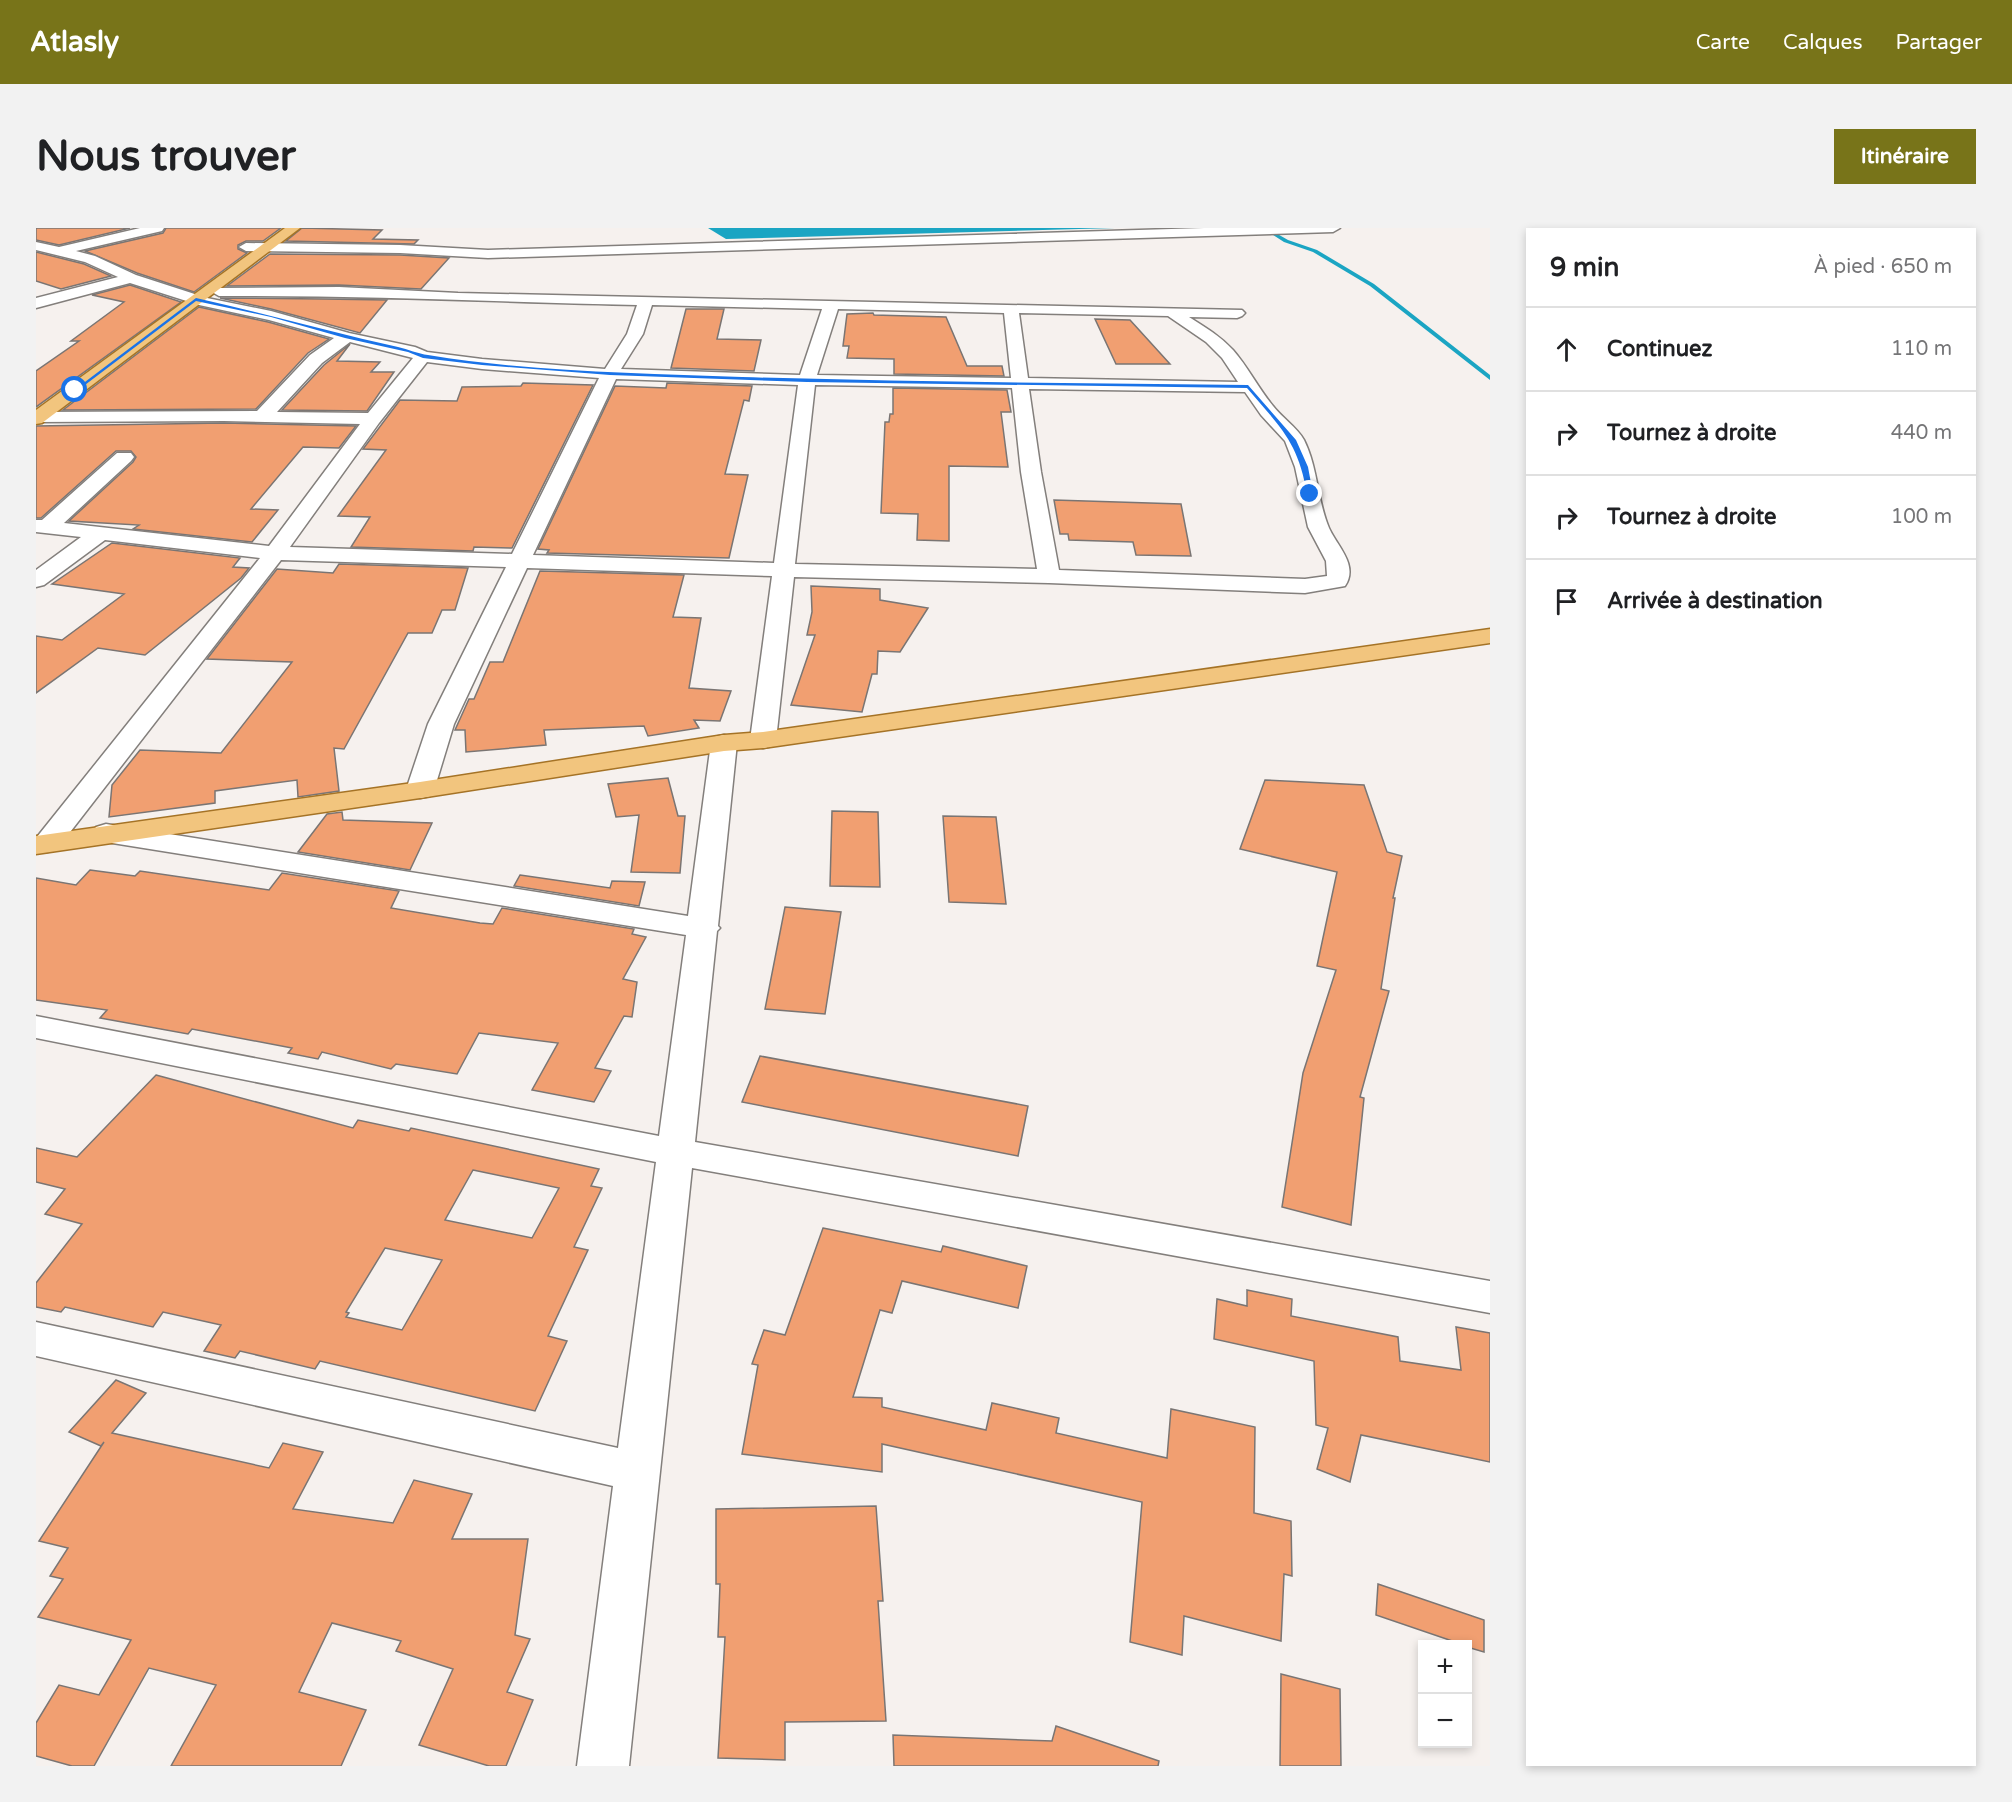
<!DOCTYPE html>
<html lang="fr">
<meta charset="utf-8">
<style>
:root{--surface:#fff;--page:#f2f2f2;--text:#202124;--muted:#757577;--line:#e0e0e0;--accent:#787419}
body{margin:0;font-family:"Varela Round",sans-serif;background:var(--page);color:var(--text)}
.controls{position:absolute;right:18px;bottom:18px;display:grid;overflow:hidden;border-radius:0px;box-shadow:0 3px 9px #0003}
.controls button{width:54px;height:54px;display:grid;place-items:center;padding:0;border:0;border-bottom:2px solid var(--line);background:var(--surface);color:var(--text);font:30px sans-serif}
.stop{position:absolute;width:18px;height:18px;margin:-14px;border:4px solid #1a73e8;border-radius:50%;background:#fff}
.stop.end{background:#1a73e8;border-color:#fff;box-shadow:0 2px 6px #0008}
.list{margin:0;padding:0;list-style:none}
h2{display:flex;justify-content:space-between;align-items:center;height:78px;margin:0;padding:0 24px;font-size:26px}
h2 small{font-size:20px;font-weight:400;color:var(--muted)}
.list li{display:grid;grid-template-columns:39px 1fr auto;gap:18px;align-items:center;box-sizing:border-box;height:84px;padding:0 24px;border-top:2px solid var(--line)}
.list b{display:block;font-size:22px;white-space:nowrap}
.list em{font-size:20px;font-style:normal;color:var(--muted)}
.icon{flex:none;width:33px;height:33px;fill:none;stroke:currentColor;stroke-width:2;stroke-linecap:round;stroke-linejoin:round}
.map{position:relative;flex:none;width:1454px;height:1538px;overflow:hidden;border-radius:0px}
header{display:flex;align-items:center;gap:36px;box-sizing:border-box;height:84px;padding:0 30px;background:var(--accent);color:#fff}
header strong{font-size:28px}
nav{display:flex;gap:33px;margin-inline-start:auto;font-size:21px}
.intro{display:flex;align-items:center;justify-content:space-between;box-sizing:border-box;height:144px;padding:0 36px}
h1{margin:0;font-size:42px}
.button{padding:15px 27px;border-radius:0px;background:var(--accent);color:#fff;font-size:21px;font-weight:700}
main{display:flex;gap:36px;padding:0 36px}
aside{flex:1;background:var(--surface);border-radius:0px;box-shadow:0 3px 9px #0003}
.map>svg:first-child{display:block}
.water{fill:#1ba5c3}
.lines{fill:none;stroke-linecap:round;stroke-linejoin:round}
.stream{fill:#1ba5c3;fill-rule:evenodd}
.building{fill:#f19f71;stroke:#7a7573;stroke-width:1.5;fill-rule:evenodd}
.minor-casing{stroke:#837f7c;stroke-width:3}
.major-casing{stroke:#a57326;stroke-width:3}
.minor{fill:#fff;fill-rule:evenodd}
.major{fill:#f2c57e;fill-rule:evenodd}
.route{fill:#1a73e8}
</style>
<header>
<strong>Atlasly</strong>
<nav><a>Carte</a><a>Calques</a><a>Partager</a></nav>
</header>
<div class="intro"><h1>Nous trouver</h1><a class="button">Itinéraire</a></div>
<main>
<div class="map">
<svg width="1454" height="1538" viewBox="0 0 1454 1538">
<rect width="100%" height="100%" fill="#f6f1ee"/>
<path class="water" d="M 672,0 L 1079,0 L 690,11 Z"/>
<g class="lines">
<path class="stream" d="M 1226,0 L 1231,0 L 1252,12 L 1281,22 L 1338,56 L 1454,147 L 1454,152 L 1334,58 L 1277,24 L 1248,14 Z"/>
</g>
<g class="building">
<path d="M 0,0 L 94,0 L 23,17 L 0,12 Z"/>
<path d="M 130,0 L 245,0 L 227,13 L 210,13 L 202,17 L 202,21 L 211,25 L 158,64 L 101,45 L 49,23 L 127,5 Z"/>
<path d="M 266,0 L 346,2 L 337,11 L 382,12 L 378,16 L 250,13 Z"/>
<path d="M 0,24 L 48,36 L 75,48 L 25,61 L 0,53 Z"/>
<path d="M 234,26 L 364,27 L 413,30 L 385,61 L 303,57 L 191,58 Z"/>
<path d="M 94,57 L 145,74 L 0,179 L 0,143 L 43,113 L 35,113 L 88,74 L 56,67 Z"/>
<path d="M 184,70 L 287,71 L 351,72 L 324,105 L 235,81 Z"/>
<path d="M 163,79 L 232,94 L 293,111 L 272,125 L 220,181 L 27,182 Z"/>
<path d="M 650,81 L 688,81 L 681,111 L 725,112 L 718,143 L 635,140 Z"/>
<path d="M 837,85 L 838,87 L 910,89 L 931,138 L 966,138 L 968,148 L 858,146 L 858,131 L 811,130 L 813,118 L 807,118 L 811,86 Z"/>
<path d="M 1059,91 L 1094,92 L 1134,136 L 1080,136 Z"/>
<path d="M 314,116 L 301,133 L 344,134 L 335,144 L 358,144 L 331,183 L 246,182 L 288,137 Z"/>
<path d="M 487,155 L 557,157 L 476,320 L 438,319 L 437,323 L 315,319 L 334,289 L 302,288 L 350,222 L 327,221 L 364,172 L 421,173 L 426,159 L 485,158 Z"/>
<path d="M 631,155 L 716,158 L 713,173 L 708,172 L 689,246 L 712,247 L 693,330 L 511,325 L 513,322 L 502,321 L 579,158 L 630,160 Z"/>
<path d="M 857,160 L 971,162 L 975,184 L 965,184 L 972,239 L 913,238 L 913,313 L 881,312 L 882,286 L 845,285 L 849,194 L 853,194 L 854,186 L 857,186 Z"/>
<path d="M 188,195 L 320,198 L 303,220 L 267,219 L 215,281 L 242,282 L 216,314 L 97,301 L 103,297 L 33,293 L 97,234 L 100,229 L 95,223 L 80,223 L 5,290 L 0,290 L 0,198 Z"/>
<path d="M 1018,272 L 1145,276 L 1155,328 L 1100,327 L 1097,314 L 1033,312 L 1032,306 L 1024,306 Z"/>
<path d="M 76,315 L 204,330 L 197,339 L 213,340 L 205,350 L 109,427 L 62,420 L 0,465 L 0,408 L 26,412 L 88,366 L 16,356 Z"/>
<path d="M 303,336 L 432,340 L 419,382 L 406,382 L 396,405 L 372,405 L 308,521 L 298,520 L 303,563 L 262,569 L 261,552 L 179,563 L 179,575 L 73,589 L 76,557 L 104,522 L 185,525 L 256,434 L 171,431 L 241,341 L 297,345 Z"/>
<path d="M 504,343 L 648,347 L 637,389 L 665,390 L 653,460 L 695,463 L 684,493 L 658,492 L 663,500 L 612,508 L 608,498 L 508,502 L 510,517 L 430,524 L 429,502 L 419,502 L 433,471 L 438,471 L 454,434 L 467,434 Z"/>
<path d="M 775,358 L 844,361 L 844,372 L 892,380 L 864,424 L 842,423 L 841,446 L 836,446 L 826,484 L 755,477 L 779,407 L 771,407 L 776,384 Z"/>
<path d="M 632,550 L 642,588 L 649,588 L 644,645 L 595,644 L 603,587 L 580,589 L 572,556 Z"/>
<path d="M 1229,552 L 1328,557 L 1351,624 L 1366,628 L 1357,670 L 1359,670 L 1345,761 L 1353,763 L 1324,869 L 1328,870 L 1315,997 L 1246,979 L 1267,845 L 1300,742 L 1281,738 L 1301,644 L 1204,621 Z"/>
<path d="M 796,583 L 842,584 L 844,659 L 794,658 Z"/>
<path d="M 306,584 L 307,592 L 396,595 L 374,642 L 262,624 L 291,586 Z"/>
<path d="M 907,588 L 960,589 L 970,676 L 913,674 Z"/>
<path d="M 54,642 L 99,648 L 104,643 L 233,662 L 246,645 L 363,663 L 355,680 L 444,695 L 457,696 L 466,680 L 598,701 L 596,706 L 610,709 L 587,751 L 601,754 L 596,789 L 588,788 L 559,840 L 575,843 L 558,874 L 496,862 L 522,815 L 443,805 L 421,846 L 360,836 L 355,841 L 286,824 L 282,831 L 252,825 L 256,820 L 156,801 L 152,806 L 64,790 L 71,782 L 0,772 L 0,650 L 40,657 Z"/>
<path d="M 484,647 L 574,660 L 576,653 L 609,654 L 603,678 L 478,658 Z"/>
<path d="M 749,679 L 805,684 L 789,786 L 729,781 Z"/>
<path d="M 724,828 L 992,878 L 982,928 L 706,874 Z"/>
<path d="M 120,847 L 317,900 L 322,892 L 373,903 L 375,900 L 563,941 L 555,958 L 566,960 L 538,1019 L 552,1022 L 512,1108 L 531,1113 L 499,1183 L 284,1133 L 279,1141 L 204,1123 L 199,1130 L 168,1123 L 185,1097 L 127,1084 L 117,1099 L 29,1079 L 25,1084 L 0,1079 L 0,1055 L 46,996 L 9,986 L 29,961 L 0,954 L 0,920 L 41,929 ZM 437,942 L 523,960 L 496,1010 L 409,992 ZM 349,1020 L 406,1032 L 366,1102 L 310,1089 L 313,1085 L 310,1084 Z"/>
<path d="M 787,1000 L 905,1024 L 907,1018 L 991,1038 L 982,1080 L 866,1053 L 856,1085 L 844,1082 L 817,1169 L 846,1170 L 846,1179 L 950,1202 L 956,1175 L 1023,1190 L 1020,1205 L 1131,1230 L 1135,1181 L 1219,1199 L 1218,1285 L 1255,1293 L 1256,1348 L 1248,1346 L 1245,1413 L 1148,1388 L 1146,1427 L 1094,1414 L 1106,1274 L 846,1216 L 846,1244 L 706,1226 L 722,1137 L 716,1136 L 728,1102 L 749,1107 Z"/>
<path d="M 1211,1062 L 1256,1071 L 1255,1088 L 1362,1109 L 1364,1133 L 1425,1142 L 1420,1099 L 1454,1105 L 1454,1234 L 1325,1207 L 1314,1254 L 1281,1241 L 1292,1200 L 1280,1197 L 1278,1133 L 1178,1111 L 1181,1071 L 1211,1078 Z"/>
<path d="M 80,1152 L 110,1165 L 76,1205 L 233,1240 L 247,1215 L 287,1224 L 257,1281 L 357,1295 L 378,1252 L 436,1266 L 416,1311 L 492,1311 L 479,1407 L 494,1411 L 471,1464 L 497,1472 L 470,1538 L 453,1538 L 383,1517 L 417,1441 L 360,1423 L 365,1413 L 296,1395 L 263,1464 L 330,1482 L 305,1538 L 135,1538 L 180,1457 L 113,1440 L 58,1538 L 36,1538 L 0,1528 L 0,1495 L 23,1457 L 63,1467 L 95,1412 L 2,1389 L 27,1351 L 14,1348 L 32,1320 L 3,1313 L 68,1214 L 65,1218 L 33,1204 Z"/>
<path d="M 840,1278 L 847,1373 L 842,1373 L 850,1493 L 749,1494 L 749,1532 L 682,1530 L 689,1409 L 682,1409 L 684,1356 L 680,1356 L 680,1281 Z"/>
<path d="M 1342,1356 L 1448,1392 L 1448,1424 L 1431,1419 L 1431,1416 L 1425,1416 L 1340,1387 Z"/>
<path d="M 1245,1446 L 1304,1461 L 1305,1538 L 1244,1538 Z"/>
<path d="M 1020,1498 L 1123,1533 L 1122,1538 L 858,1538 L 857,1507 L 1016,1513 Z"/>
</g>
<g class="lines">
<defs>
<g id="minor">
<path d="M 104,0 L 128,0 L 126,3 L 40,23 L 59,28 L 100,47 L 171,70 L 235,83 L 313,105 L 379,119 L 391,124 L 446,131 L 569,141 L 591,106 L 601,77 C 461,74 322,67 183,68 L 176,64 L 183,60 L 303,59 L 422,65 L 1206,82 L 1209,85 L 1206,88 L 1201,90 L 1153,89 C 1169,99 1184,108 1197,122 C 1212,139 1222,160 1237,178 C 1246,190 1261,199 1268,212 C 1282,240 1281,272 1293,300 C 1301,318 1323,337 1309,358 L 1269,365 L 1013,355 L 758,349 L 740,512 L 736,518 L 727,520 L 718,518 L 714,512 L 736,348 L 491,340 L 418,496 L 398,562 L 394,568 L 384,570 L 374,568 L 370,562 L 392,496 L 470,339 L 245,332 L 21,621 L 11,624 L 1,621 L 1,609 L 224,330 L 69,312 L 8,357 L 0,359 L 0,342 L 45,309 L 0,304 L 0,292 L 6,292 L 81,225 L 95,225 L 98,229 L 95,233 L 28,295 L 233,318 L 324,196 L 188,193 L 0,194 L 0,184 L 221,183 L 274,127 L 298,110 L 233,92 L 163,77 L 94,55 L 0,80 L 0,70 L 82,49 L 49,34 L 0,22 L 0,14 L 23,19 ZM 616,77 L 786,81 L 764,147 L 585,141 L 607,106 ZM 802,81 L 968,85 L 975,150 L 781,147 ZM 983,85 L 1132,88 L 1170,114 L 1186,130 L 1202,154 L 992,150 ZM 314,114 L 377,130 L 332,185 L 241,184 L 286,135 ZM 391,134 L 446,141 L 563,150 L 476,326 L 254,319 L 343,195 ZM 580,151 L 762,157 L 738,335 L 497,327 ZM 779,157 L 976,160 L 985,244 L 1001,341 L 759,336 ZM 993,161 L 1209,164 L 1225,187 L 1249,213 L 1259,239 L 1272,299 L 1290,333 L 1291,348 L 1269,351 L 1023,342 L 1005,244 Z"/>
<path d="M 1168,0 L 1304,0 L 1297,4 L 452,30 L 364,25 L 210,23 L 203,19 L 210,15 L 364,17 L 452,22 Z"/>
<path d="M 688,507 L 697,509 L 701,515 L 682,698 L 684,700 L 681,703 L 659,914 L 1454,1053 L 1454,1085 L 656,940 L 593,1538 L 541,1538 L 577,1258 L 0,1128 L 0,1094 L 582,1220 L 620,934 L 0,810 L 0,788 L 623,908 L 650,707 L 70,614 L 60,611 L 56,605 L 60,599 L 70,596 L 652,688 L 675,515 L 679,509 Z"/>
</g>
<g id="major">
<path d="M 249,0 L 264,0 L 6,195 L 0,196 L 0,182 Z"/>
<path d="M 1454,401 L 1454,415 L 727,520 L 688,523 L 384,570 L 0,626 L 0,608 L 384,554 L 688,507 L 727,504 Z"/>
</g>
</defs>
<use href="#minor" class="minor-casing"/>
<use href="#major" class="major-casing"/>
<use href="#minor" class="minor"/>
<use href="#major" class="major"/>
</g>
<path class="route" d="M 160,70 C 228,85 294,104 362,119 C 372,121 382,126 392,127 C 496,144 602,145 706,149 C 875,154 1044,155 1212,157 L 1260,212 L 1272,239 L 1277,266 L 1271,266 C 1262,213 1244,199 1211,160 L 771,154 L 574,147 L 446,137 L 387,130 L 372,124 L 309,110 L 235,89 L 160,73 L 41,163 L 37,163 Z"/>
</svg>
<div class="controls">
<button>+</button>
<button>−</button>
</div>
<div class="stop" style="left:39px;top:162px"></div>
<div class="stop end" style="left:1274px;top:266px"></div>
</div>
<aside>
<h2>9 min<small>À pied · 650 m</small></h2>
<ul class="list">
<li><svg class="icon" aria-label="ahead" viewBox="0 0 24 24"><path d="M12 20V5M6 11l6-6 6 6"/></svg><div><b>Continuez</b></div><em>110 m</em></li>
<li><svg class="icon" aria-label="right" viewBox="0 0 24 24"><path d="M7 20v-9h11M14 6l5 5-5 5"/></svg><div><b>Tournez à droite</b></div><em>440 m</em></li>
<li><svg class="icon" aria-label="right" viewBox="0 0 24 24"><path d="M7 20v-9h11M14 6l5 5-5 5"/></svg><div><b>Tournez à droite</b></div><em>100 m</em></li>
<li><svg class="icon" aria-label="arrive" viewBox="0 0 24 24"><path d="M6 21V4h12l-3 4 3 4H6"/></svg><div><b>Arrivée à destination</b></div></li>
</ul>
</aside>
</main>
